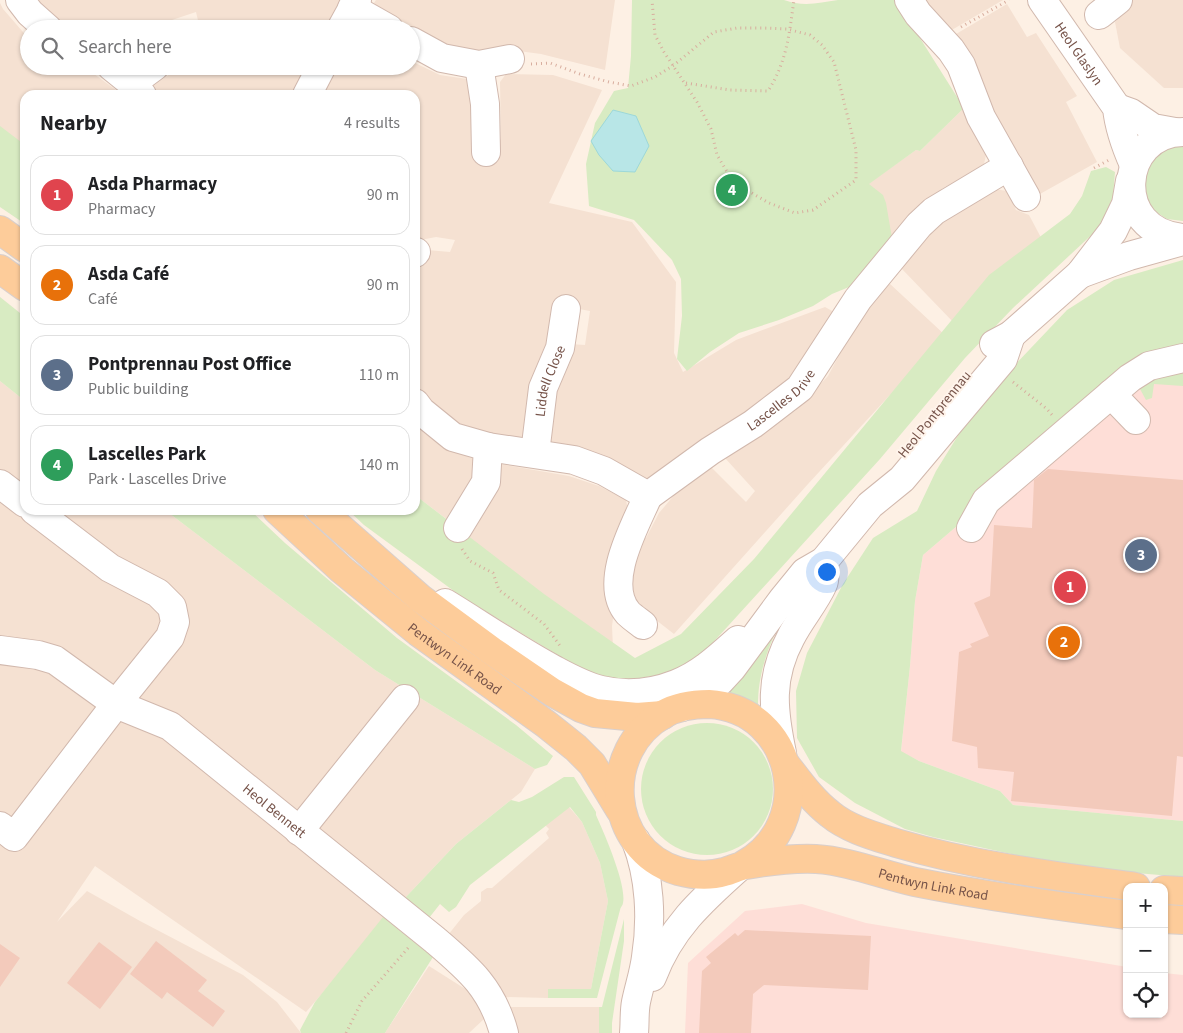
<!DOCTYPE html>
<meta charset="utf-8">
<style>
:root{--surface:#fff;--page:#f2f2f2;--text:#202124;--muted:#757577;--line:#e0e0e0;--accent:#1a73e8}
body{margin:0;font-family:"Source Sans 3",sans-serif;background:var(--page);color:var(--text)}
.controls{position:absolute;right:15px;bottom:15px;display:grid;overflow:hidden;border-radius:10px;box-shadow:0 1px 4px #0004}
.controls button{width:45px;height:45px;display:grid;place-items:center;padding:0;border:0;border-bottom:1px solid var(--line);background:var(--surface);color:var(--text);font:25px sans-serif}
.you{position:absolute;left:826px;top:571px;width:18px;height:18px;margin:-12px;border:4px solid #fff;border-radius:50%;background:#1a73e8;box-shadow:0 0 0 8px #1a73e833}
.badge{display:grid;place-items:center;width:32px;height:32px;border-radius:50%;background:var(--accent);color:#fff;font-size:16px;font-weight:700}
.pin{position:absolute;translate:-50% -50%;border:2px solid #fff;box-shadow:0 1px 5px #0006}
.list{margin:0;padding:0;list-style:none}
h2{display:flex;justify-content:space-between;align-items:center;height:65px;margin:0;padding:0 20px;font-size:21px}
h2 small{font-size:16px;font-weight:400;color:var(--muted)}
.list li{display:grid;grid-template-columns:32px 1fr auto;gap:15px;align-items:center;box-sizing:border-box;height:80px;margin:0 10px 10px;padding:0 10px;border:1px solid var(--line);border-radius:15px}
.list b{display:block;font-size:19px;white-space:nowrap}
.list p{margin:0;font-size:16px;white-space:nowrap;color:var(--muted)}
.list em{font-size:16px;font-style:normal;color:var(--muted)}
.icon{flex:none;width:28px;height:28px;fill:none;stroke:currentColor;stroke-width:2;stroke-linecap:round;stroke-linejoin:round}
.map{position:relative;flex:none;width:1183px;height:1033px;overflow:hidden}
.search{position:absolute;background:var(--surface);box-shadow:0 1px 4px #0004;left:20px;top:20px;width:400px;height:55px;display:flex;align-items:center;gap:12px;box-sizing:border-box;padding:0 18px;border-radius:28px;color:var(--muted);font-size:19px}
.panel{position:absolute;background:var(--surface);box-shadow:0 1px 4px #0004;left:20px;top:90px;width:400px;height:425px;border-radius:15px}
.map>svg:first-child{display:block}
.residential{fill:#f5e1d2}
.commercial{fill:#feded7}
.green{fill:#d8ebc2}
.water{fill:#b8e6e7;stroke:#9dd8d9}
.building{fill:#f3cabb}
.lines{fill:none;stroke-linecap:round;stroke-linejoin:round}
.minor-casing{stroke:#d1b8ad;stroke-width:30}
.major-casing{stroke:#d9cfcc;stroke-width:30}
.path{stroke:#d8ad9e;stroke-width:3;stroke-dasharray:1 4;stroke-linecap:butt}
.minor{stroke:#fff;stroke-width:28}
.major{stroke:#fdcc9a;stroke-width:28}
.labels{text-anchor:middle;stroke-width:4;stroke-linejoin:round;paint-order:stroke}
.street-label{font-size:14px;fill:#765349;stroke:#fff4eb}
</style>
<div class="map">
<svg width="1183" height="1033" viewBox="0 0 1183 1033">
<rect width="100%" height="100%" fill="#fdf0e4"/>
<g class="residential">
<path d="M 36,0 L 344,0 L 329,29 L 200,29 L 196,12 L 172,20 L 173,29 L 65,29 L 52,23 Z"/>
<path d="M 376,0 L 615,0 L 605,70 L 541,54 L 511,50 L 452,52 L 380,11 L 374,3 Z"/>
<path d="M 924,0 L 1003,0 L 950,31 Z"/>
<path d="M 1133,0 L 1183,0 L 1183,88 L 1164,88 L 1120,48 L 1115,22 Z"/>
<path d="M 0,3 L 3,9 L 29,39 L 29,66 L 83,66 L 116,90 L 119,95 L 25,95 L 25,148 L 0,130 Z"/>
<path d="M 1007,4 L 1027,37 L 1036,33 L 1077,96 L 1066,102 L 1097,162 L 1040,194 L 996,116 L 973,60 L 956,34 Z"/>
<path d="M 411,61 L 440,75 L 474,80 L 483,164 L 501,139 L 500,82 L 506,74 L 553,75 L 602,90 L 549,203 L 632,222 L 676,282 L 674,353 L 683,372 L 736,340 L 825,307 L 834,312 L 801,365 L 776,394 L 748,413 L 685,451 L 655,478 L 645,480 L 549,443 L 551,391 L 570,344 L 585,345 L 590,311 L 557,305 L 525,436 L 519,441 L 491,439 L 451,422 L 415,390 L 415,266 L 427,250 L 450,252 L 455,240 L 436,237 L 415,241 L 415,95 L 321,95 L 336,66 L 411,66 Z"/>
<path d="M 181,66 L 309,66 L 293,95 L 151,95 L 153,86 Z"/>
<path d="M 964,108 L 982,143 L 986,155 L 984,164 L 975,171 L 943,188 L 925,203 L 892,238 L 868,184 L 916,150 L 920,151 Z"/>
<path d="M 994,189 L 1007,191 L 1016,210 L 1029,215 L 1046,247 L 955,324 L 901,268 L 925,238 L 952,214 Z"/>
<path d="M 889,283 L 945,335 L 808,484 L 674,634 L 624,595 L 641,536 L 646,538 L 659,513 L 681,487 L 711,467 L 746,502 L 755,491 L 725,458 L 795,411 L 828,376 L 859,318 Z"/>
<path d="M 0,381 L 25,401 L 25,510 L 165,510 L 375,670 L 535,769 L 521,792 L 456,844 L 405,898 L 306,1012 L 95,866 L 57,922 L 87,891 L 140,921 L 243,975 L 277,1002 L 301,1033 L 0,1033 Z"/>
<path d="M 415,426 L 444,448 L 477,460 L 478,479 L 453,524 L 415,495 Z"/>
<path d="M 500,464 L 569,476 L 599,486 L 626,500 L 628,510 L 612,626 L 613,648 L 467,542 L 477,514 L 485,503 L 496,494 Z"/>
<path d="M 569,807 L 582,822 L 600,863 L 608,901 L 591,989 L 548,989 L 548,998 L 503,997 L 448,935 L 464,915 L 481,901 L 481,892 L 487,888 L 492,888 L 549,838 L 546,833 L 549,829 L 545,825 Z"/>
<path d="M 429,966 L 470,992 L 485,1018 L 469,1033 L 385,1033 Z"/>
<path d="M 508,1007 L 599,1007 L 599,1033 L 516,1033 Z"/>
</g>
<g class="commercial">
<path d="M 1183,343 L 1183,821 L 1013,805 L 1000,791 L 919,761 L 901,752 L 910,666 L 915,601 L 923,555 L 957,526 L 999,478 L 1141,355 Z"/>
<path d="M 802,904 L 866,923 L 1127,967 L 1127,1014 L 1164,1014 L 1164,973 L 1183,975 L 1183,1033 L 685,1033 L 688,963 L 745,911 Z"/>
</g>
<g class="green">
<path d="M 632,0 L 784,0 C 803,7 819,3 838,0 C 854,0 879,0 896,0 L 964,108 L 920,151 L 916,150 L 869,184 L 883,195 L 886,203 L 892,238 L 849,287 L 832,294 L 813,306 L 779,320 L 739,333 L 710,352 L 687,371 L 677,359 L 682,316 L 681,279 L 672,260 L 634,220 L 589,206 L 586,164 L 595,123 L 614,91 L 628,88 L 631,56 Z"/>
<path d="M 0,126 L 25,145 L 25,224 L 0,207 Z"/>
<path d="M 1183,145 L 1183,221 L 1167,219 L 1156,212 L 1148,203 L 1143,192 L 1146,167 L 1163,149 Z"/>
<path d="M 1106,167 L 1115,172 L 1113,197 L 1099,228 L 1013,308 L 965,358 L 880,459 L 708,648 L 685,667 L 660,675 L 627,680 L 595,676 L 561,657 L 462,597 L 364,525 L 348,510 L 415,510 L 415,495 L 544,594 L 635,658 L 681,634 L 754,559 L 989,275 L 1070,214 L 1082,196 L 1091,171 Z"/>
<path d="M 1183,260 L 1183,343 L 1141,355 L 999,478 L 957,526 L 923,555 L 915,601 L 910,666 L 901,751 L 919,761 L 1000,791 L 1013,805 L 1183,821 L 1183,877 L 1101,870 L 1016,855 L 933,837 L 905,829 L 855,803 L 819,777 L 797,738 L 796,691 L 807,653 L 843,584 L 873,538 L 917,511 L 936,471 L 977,405 L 1067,310 L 1114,280 Z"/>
<path d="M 0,297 L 25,317 L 25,401 L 0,381 Z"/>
<path d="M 1183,369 L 1183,386 L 1154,384 L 1152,398 L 1146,400 L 1140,389 L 1149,378 Z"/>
<path d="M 165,510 L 250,510 L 285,543 L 397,638 L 516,725 L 553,756 L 547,765 L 535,769 L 375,670 Z"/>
<path d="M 776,631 C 765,656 758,678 758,705 L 723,693 Z"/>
<circle cx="707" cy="789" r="66"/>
<path d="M 564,777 L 574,777 L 596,812 L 596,815 C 604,833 627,885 623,903 C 623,905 620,908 620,910 L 597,998 L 548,998 L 548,989 L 591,989 L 608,901 L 600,863 L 582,822 L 570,807 L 470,885 L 456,907 L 449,912 L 440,904 L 429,918 L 405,898 L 456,844 L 511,800 L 519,802 L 532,797 Z"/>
<path d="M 383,917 L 433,957 L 385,1033 L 301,1033 L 300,1030 L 315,1002 Z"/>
<path d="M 624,919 L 624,941 L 612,1023 L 612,1033 L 599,1033 L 599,1007 L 602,1007 Z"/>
</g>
<path class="water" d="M 613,110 L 636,116 L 649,146 L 635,172 L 613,171 L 599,155 L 591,141 Z"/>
<g class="building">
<path d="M 1048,469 L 1183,480 L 1183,757 L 1177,756 L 1172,816 L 1011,801 L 1014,772 L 978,768 L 977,747 L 952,741 L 959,652 L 972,647 L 970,644 L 989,636 L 974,603 L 990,596 L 994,525 L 1032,528 L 1034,480 Z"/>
<path d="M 745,930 L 871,936 L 868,990 L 764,985 L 753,994 L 751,1033 L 699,1033 L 702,971 L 711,963 L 706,957 L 735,933 L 738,936 Z"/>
<path d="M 156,941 L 207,980 L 198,991 L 225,1011 L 213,1027 L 167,992 L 162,999 L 130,974 Z"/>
<path d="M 99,942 L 132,967 L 100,1009 L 67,983 Z"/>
<path d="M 0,944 L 20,958 L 0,987 Z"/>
</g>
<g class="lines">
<defs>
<g id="minor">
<path d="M 20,0 L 30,13 L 48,29"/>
<path d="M 909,0 L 918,14 L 951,50 L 961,65 L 981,117 L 1026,197"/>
<path id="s1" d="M 1042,0 L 1117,108 C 1119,128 1126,147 1134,165"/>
<path d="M 352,8 L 389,29"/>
<path d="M 1099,15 L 1118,0"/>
<path d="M 341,29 L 357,0"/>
<path d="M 411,41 L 442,58 L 479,65 L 510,59"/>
<path d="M 479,65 L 485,104 L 486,152"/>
<path d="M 111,66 L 132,83 L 142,95"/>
<path d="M 132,83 L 155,66"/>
<path d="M 307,95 L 322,66"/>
<path d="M 1117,108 L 1131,113 L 1153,128 L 1175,132"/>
<path d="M 1183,132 C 1118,133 1110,232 1183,238"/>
<path d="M 415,253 L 416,252"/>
<path d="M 1080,274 L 1129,256 L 1183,241"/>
<path d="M 994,344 L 1011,335 L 1080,274 L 1113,231 L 1126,204 L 1130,181"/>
<path d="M 1111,394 L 1136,420"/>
<path d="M 415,403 L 421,411 L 453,437 L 488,447 L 486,482 L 458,528"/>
<path id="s2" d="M 488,447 L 574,460 L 604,471 L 648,496 L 710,451 L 753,424 L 800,388 L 858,299 L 919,225 L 934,211 L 1009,166"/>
<path id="s3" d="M 535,453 L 543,388 L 560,348 L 566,309"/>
<path d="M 0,484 L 25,503"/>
<path d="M 971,528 L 986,501 L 1130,378 L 1149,366 L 1183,358"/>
<path d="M 445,603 C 481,625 516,649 553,669 C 568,677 584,686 601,690 C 626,696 653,693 676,684 C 700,675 719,657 738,640"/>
<path d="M 643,625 C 638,621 632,617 628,613 C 602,583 635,526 648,496"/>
<path id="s4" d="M 0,650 L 38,655 L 55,660 L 116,704 L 170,726 L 435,940 C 469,969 492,988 504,1033"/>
<path d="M 682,707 L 708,692 L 720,681 L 732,668 L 783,599 L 805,572 L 824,561 L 870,505 L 902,479 L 1003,359 L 1011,335"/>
<path d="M 782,753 C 773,710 769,678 791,637 C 800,619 815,602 823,584 C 826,578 824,568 824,561"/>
<path d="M 0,826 L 14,837 L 116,704 L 170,637 L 175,622 L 172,607 L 158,593 L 110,568 L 34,510"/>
<path d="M 299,831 L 405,699"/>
<path d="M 652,977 C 670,929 701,901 738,868"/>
<path d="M 634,1033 C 635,1023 634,1012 636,1002 C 639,987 644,973 646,957 C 652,919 650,877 636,841"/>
</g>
<g id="major">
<path d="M 0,230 L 25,248"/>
<path d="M 0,269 L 25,287"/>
<path id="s5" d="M 277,510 L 342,570 L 418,632 L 546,724 L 576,748 L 592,764 L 620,810"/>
<path d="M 320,510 L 420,598 L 492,651 L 552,692 L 581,708 L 595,713 L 637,717 L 663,715"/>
<path d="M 787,766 C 800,783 813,801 830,814 C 848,829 874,836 896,843 C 974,866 1055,876 1136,887"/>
<path id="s6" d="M 743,865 C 818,825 796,709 709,704 C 694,704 678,706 664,714 C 600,749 606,849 678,871 C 693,875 710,876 724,872 C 732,870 739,866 746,865 C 769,861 793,858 816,859 C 849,861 883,875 915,882 C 985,896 1056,906 1127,915"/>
<path d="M 1164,890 L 1183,891"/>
<path d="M 1164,919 L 1183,920"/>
</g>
</defs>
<use href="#minor" class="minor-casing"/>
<use href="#major" class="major-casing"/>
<g class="path">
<path d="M 961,27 L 1009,0"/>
<path d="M 531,64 L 550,63 L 580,74 L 609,82 L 631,86 L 655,77 L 674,65 L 714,32 L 737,28 L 763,28 L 787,29 L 810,35 L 822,45 L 834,62 L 856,150 L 856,180 L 813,210 L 795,213 L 769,203 L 750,192 L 729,175 L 717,155 L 711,129 L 697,102 L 664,52 L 655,35 L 652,0"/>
<path d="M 686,83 L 730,90 L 768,91 C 787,61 789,35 794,0"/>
<path d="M 1094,168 L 1109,160"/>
<path d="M 1013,382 L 1047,409 L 1052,415"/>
<path d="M 462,549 L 470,561 L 493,573 L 499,590 L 544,624 L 561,647"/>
<path d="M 346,1033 L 362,1001 L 409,947"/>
</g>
<use href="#minor" class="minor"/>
<use href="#major" class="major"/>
</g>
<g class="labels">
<g class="street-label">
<text dy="5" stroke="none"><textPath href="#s1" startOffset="65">Heol Glaslyn</textPath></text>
<text dy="5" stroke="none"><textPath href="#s3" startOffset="74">Liddell Close</textPath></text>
<text dy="5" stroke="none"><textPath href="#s2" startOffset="334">Lascelles Drive</textPath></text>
<text transform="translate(934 414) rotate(-51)" y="5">Heol Pontprennau</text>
<text dy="5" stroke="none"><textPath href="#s5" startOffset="232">Pentwyn Link Road</textPath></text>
<text dy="5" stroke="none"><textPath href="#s4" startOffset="324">Heol Bennett</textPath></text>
<text dy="5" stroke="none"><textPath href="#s6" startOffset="728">Pentwyn Link Road</textPath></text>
</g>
</g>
</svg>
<div class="controls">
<button>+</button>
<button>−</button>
<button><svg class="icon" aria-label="locate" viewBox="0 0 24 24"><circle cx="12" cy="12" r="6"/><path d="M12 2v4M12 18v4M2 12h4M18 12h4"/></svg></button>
</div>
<div class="you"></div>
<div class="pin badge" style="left:1070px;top:587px;background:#e0444e">1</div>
<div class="pin badge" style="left:1064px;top:642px;background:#e8710a">2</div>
<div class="pin badge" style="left:1141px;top:555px;background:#5c6f8a">3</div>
<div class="pin badge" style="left:732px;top:190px;background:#2e9e5b">4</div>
<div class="search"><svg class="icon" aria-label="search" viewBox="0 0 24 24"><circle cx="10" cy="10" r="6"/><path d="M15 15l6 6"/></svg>Search here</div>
<section class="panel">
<h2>Nearby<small>4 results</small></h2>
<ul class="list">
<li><span class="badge" style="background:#e0444e">1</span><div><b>Asda Pharmacy</b><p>Pharmacy</p></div><em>90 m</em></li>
<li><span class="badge" style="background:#e8710a">2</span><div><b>Asda Café</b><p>Café</p></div><em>90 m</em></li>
<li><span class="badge" style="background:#5c6f8a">3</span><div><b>Pontprennau Post Office</b><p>Public building</p></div><em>110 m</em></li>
<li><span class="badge" style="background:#2e9e5b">4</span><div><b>Lascelles Park</b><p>Park · Lascelles Drive</p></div><em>140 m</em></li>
</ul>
</section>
</div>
